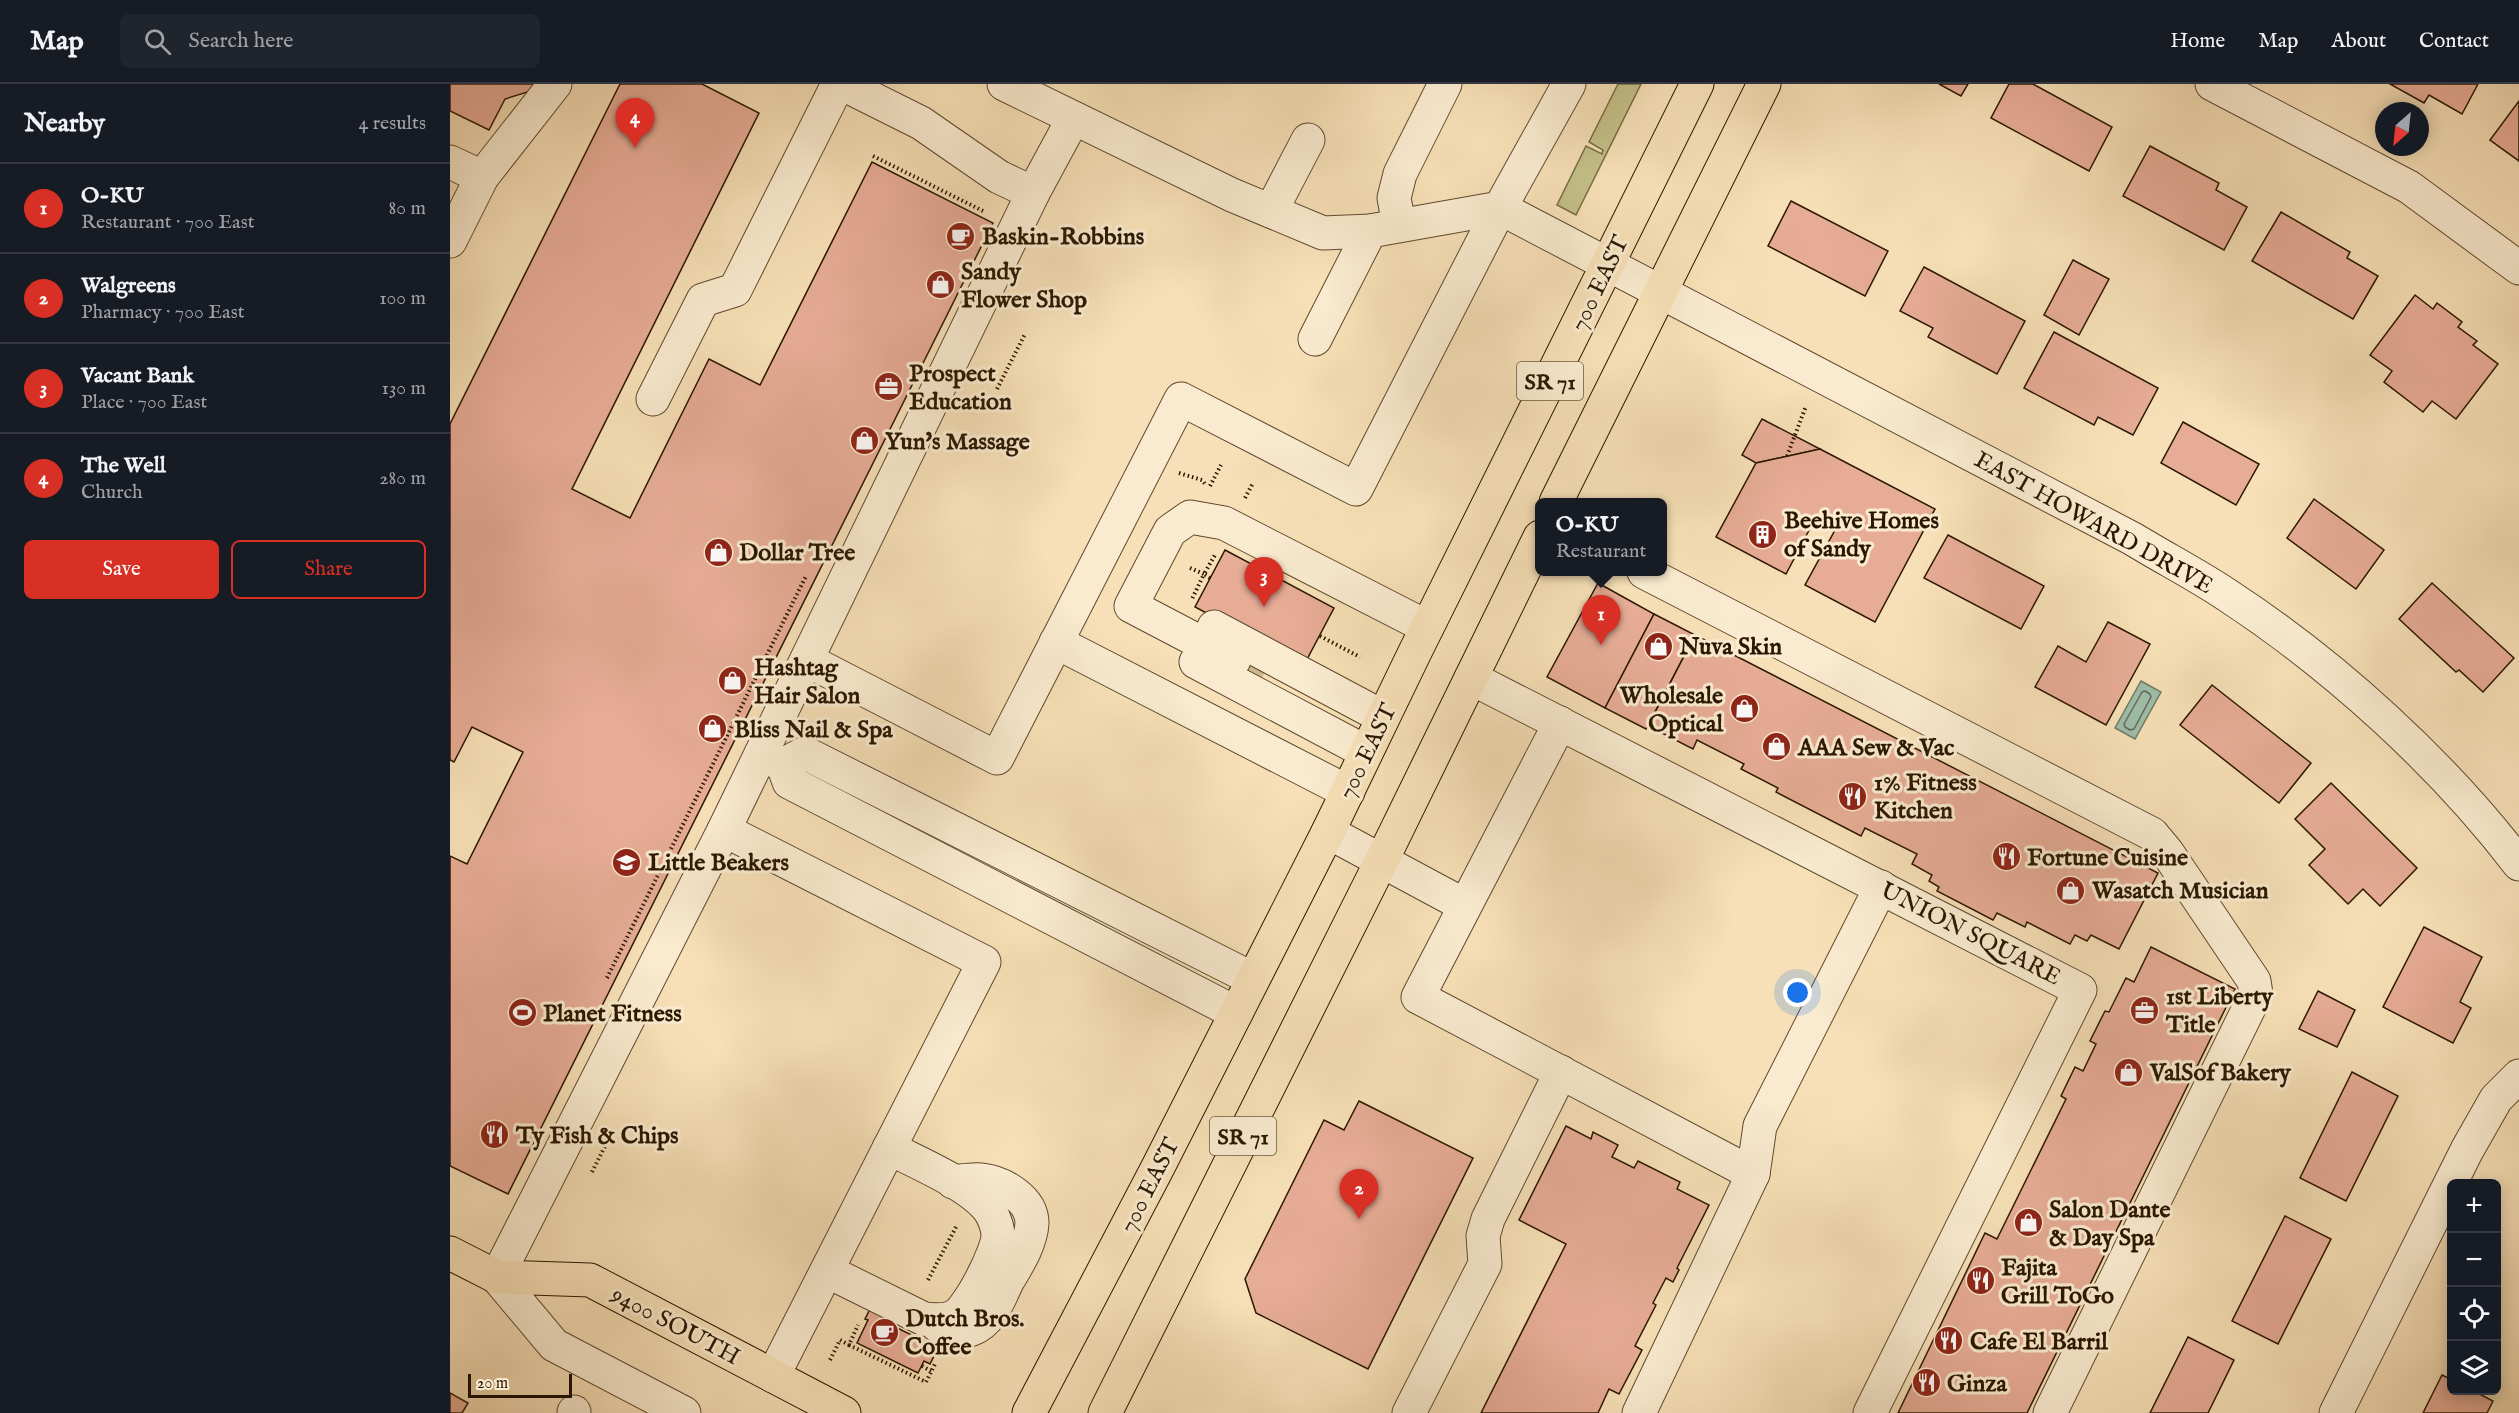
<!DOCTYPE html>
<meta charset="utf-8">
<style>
:root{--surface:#171b24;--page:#20242c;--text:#f1f3f6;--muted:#9ea1a6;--line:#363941;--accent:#d93025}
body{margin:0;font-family:"IM FELL English",serif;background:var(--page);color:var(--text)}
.controls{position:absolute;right:18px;bottom:18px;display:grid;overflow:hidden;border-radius:9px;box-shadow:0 3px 15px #0003}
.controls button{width:54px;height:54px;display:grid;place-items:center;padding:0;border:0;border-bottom:2px solid var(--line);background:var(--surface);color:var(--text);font:30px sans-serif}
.compass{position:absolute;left:1925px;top:18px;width:54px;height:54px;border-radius:50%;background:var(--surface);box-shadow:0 3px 15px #0003;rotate:207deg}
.scale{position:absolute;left:18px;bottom:15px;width:104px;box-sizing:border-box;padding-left:6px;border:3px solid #2b1700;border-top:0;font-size:16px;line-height:21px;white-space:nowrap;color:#2b1700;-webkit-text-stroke:4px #faebd0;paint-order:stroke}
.you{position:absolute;left:1348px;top:909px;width:21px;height:21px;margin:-15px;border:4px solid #fff;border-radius:50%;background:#1a73e8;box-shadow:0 0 0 9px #1a73e833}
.badge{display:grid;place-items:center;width:39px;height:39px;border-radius:50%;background:var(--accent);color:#fff;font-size:20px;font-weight:700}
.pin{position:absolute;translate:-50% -50px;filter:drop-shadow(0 2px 3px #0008)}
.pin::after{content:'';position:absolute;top:32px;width:21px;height:18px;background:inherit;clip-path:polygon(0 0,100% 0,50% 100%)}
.popup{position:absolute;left:1085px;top:414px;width:132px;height:78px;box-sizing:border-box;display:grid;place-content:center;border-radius:9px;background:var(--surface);filter:drop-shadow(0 2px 4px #0005);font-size:20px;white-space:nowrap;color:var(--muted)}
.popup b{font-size:22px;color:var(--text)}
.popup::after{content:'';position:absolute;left:50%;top:100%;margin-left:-12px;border:12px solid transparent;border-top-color:var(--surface)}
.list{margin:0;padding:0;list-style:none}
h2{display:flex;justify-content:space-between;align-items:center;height:78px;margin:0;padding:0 24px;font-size:26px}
h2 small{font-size:20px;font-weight:400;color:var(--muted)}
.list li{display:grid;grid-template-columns:39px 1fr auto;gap:18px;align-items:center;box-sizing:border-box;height:90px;padding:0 24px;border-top:2px solid var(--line)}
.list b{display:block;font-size:22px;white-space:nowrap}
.list p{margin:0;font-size:20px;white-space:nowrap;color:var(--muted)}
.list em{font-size:20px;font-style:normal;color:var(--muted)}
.actions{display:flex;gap:12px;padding:18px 24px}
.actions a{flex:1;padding:14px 0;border:2px solid var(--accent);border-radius:9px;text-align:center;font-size:21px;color:var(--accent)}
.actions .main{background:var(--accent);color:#fff}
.icon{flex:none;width:33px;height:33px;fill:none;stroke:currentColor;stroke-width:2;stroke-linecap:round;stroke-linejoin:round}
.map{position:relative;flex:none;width:2069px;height:1329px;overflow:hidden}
header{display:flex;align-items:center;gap:36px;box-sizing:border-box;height:84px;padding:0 30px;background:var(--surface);border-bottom:2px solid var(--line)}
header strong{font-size:28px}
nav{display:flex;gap:33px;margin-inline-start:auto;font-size:21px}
.search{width:420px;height:54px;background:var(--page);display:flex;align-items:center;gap:15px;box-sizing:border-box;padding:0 21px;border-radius:9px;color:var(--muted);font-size:22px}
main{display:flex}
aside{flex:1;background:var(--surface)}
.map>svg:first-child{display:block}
.green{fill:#c4c089;stroke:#786c44;stroke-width:1.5}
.water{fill:#9ebeaa;stroke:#707b66;stroke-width:1.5}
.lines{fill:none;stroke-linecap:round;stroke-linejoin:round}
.shore{stroke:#646a55;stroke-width:1.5}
.building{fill:#e7ac96;stroke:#2b1700;stroke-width:1.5}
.minor-tunnel{stroke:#ceb892;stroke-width:33;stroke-dasharray:33 16;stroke-linecap:butt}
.minor-casing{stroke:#5e492e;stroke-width:35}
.major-casing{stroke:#2b1700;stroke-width:35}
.path{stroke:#2b1700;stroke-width:4;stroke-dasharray:1.5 3;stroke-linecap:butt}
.minor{stroke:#faebd0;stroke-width:33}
.major{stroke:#f7e0b7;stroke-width:33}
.labels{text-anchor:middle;stroke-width:6;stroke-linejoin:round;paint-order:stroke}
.shield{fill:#faebd0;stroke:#69573e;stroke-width:1.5}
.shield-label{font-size:22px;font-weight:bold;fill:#2b1700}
.poi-label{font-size:24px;font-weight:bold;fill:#2b1700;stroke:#faebd0;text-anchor:start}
.street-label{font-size:24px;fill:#2b1700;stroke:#faebd0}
</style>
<header>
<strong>Map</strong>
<div class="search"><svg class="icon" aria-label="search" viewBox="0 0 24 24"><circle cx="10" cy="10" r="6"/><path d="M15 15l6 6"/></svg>Search here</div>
<nav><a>Home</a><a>Map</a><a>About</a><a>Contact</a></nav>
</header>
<main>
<aside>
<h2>Nearby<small>4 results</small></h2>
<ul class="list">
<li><span class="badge">1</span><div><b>O-KU</b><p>Restaurant · 700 East</p></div><em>80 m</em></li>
<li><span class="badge">2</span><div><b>Walgreens</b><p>Pharmacy · 700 East</p></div><em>100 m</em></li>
<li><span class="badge">3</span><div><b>Vacant Bank</b><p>Place · 700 East</p></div><em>130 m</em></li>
<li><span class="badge">4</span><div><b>The Well</b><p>Church</p></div><em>280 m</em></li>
</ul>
<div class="actions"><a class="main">Save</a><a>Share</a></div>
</aside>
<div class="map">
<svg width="2069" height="1329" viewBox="0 0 2069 1329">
<rect width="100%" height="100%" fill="#f7e0b7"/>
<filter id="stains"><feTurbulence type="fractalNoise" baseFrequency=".00333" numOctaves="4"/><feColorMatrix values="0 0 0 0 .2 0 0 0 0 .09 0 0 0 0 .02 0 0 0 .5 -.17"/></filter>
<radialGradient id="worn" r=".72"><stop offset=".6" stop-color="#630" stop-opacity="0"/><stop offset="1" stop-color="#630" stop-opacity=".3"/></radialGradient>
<path class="green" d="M 1168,0 L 1191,0 L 1126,131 L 1107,121 L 1136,62 L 1152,70 L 1153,66 L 1139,58 Z"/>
<path class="water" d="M 1691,597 L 1711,608 L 1685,655 L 1665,644 Z"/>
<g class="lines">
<path class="shore" d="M 1695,607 L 1700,610 L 1701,613 L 1684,645 L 1680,646 L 1675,643 L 1674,640 L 1692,608 Z"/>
</g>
<g class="building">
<path d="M 0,0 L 87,0 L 84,6 L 55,15 L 39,46 L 0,27 Z"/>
<path d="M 170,0 L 252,0 L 309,29 L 122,405 L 180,434 L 259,275 L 310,301 L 422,78 L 543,139 L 58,1110 L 0,1082 L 0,772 L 17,780 L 73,668 L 22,643 L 4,678 L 0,676 L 0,340 Z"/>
<path d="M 1489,0 L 1518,0 L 1511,12 Z"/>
<path d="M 1559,0 L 1583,0 L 1662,43 L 1639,87 L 1541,34 Z"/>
<path d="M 1940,0 L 2028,0 L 2012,30 L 1979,11 L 1974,19 Z"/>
<path d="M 2069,17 L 2069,77 L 2040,56 Z"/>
<path d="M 1700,62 L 1769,99 L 1766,106 L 1797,123 L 1774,166 L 1673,112 Z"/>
<path d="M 1341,117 L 1438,167 L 1415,212 L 1318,162 Z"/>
<path d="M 1831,128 L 1900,168 L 1897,174 L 1928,192 L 1903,235 L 1802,177 Z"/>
<path d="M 1623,176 L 1659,195 L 1629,251 L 1594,231 Z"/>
<path d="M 1474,183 L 1575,237 L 1547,290 L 1478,253 L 1483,244 L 1450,227 Z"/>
<path d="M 1965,211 L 1983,225 L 1987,219 L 2012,238 L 2008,243 L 2027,257 L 2023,261 L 2048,280 L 2006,335 L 1982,317 L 1973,328 L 1934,298 L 1942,287 L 1920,271 Z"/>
<path d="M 1604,248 L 1708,304 L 1683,351 L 1648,333 L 1644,341 L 1574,304 Z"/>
<path d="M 1312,335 L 1370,365 L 1306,379 L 1292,371 Z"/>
<path d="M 1733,338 L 1809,380 L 1786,421 L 1711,379 Z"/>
<path d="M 1370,365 L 1485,425 L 1425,538 L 1355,501 L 1385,446 L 1365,435 L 1336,490 L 1266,453 L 1306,379 Z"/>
<path d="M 1864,415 L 1934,466 L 1906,505 L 1837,454 Z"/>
<path d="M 1498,451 L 1594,502 L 1571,545 L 1474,494 Z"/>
<path d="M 775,466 L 884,524 L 854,581 L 745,523 Z"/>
<path d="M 1148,499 L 1204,530 L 1155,624 L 1097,593 Z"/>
<path d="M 1982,499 L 2064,574 L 2033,608 L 2009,586 L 2006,588 L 1949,535 Z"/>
<path d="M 1204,530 L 1245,551 L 1196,645 L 1155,624 Z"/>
<path d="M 1658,538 L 1700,560 L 1656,641 L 1585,603 L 1608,562 L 1636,578 Z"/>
<path d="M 1245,551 L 1708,789 L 1669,865 L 1641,851 L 1637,857 L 1625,851 L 1620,860 L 1577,838 L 1575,843 L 1547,829 L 1543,836 L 1487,807 L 1489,803 L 1479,797 L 1482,791 L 1462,780 L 1467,770 L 1415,744 L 1411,752 L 1326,708 L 1328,704 L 1291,685 L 1294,680 L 1247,656 L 1243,665 L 1198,642 Z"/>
<path d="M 1762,601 L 1861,679 L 1829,719 L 1730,641 Z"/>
<path d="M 1881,699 L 1967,784 L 1930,822 L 1913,805 L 1898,820 L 1859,781 L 1875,765 L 1845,735 Z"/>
<path d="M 1974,843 L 2032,873 L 2010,918 L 2021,924 L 2003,959 L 1933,923 Z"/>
<path d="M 1701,863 L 1785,905 L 1577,1329 L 1448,1329 L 1535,1149 L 1547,1155 L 1616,1015 L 1611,1012 L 1625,983 L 1633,987 L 1646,960 L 1640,957 L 1655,927 L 1659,928 L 1676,894 L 1684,898 Z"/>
<path d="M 1868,907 L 1905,926 L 1887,963 L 1849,945 Z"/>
<path d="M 1902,988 L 1948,1012 L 1896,1117 L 1850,1094 Z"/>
<path d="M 909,1017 L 1023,1074 L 918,1285 L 806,1229 L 795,1195 L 874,1036 L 894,1046 Z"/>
<path d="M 1116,1042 L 1141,1055 L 1143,1048 L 1168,1061 L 1162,1073 L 1184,1084 L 1188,1077 L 1230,1098 L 1227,1105 L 1259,1121 L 1227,1184 L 1229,1186 L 1223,1198 L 1216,1194 L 1203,1219 L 1206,1221 L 1185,1262 L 1192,1266 L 1169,1310 L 1159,1305 L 1148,1329 L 1031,1329 L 1116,1160 L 1069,1136 Z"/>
<path d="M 1835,1132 L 1881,1155 L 1828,1260 L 1782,1237 Z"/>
<path d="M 422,1221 L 438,1229 L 433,1237 L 488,1264 L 480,1280 L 474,1277 L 468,1289 L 407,1259 L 418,1236 L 415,1235 Z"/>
<path d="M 1738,1253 L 1784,1276 L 1758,1329 L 1700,1329 Z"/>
<path d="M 1992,1291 L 2002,1296 L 2002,1306 L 2022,1306 L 2043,1317 L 2037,1329 L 1973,1329 Z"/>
<path d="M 0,1309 L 18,1319 L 12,1329 L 0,1329 Z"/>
</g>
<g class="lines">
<path class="minor-tunnel" d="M 784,576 L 817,593"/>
<defs>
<g id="minor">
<path d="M 554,0 L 782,111 L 873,149 L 920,147 L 1050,124 L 1119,0"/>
<path d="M 1762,0 L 1959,103 L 2069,184"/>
<path d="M 0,78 L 32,93"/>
<path d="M 583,109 L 623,35"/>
<path d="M 821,127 L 858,56"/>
<path d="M 949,141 L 944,114 L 950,90 L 995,0"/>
<path d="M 0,157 L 32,93 L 105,0"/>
<path d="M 865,255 L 920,147"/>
<path d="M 203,315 L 253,216 L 285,206 L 388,0"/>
<path d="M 1194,488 L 1702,750 L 1717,768 L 1804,897 L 1806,910 L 1799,924 L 1600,1329"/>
<path d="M 764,543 L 933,633"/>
<path d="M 606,558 L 898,708"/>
<path d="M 357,576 L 547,674 L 731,315 L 906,405 L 1050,124 L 1683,455 C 1714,474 1747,491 1777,511 C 1884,581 1992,679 2069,780"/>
<path d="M 784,576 L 681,522 L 720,447 L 740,433 L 774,439 L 977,543"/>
<path d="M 746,578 L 916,668"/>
<path d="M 1021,594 L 1630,906 L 1420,1329"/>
<path d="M 1110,639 L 968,913 L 1303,1090"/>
<path d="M 311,670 L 333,681 L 339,698 L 786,929"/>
<path d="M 333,681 L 355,669 L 803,895"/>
<path d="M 274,746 L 583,109 L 549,93 L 471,39 L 393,0"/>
<path d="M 878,748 L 1014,821"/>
<path d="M 377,1187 L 474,1235 C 484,1236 496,1237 505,1232 C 519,1224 547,1169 548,1152 C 548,1143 543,1130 537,1123 C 516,1099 468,1079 439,1064"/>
<path d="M 487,1241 C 497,1246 511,1250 522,1245 C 541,1238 549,1215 557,1198 C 567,1181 581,1160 582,1139 C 582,1115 552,1098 531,1096 C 522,1095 512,1097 503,1098"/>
<path d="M 124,1329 L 124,1328"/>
<path d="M 234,1329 L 104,1261 L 47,1193 L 274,746 L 534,878 L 323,1292"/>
<path d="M 959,1329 L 1035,1180 L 1033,1152 L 1038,1135 L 1111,988"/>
<path d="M 1189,1329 L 1303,1090 L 1310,1042 L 1431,803"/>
<path d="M 1886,1329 L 2017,1066 L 2046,1015 L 2069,992"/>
</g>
<g id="major">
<path d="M 1106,418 L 1314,0"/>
<path d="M 0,1169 L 47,1193 L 140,1196 L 394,1329"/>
<path d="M 579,1329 L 707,1085 L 878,748 L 964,570 L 1247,0"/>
<path d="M 655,1329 L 932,776 L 1090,453"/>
</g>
</defs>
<use href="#minor" class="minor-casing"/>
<use href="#major" class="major-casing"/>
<g class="path">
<path d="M 423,72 L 535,128"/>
<path d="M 547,305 L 575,250"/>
<path d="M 1337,372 L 1356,322"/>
<path d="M 729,389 L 752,396 L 755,400"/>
<path d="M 760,402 L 771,381"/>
<path d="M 795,414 L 803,399"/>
<path d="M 740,484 L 754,490 L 742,515"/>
<path d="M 760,494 L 754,490 L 765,471"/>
<path d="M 870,552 L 910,573"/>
<path d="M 157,894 L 356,492"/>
<path d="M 142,1088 L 162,1048"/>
<path d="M 478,1196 L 507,1141"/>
<path d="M 399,1261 L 476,1298 L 486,1278"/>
<path d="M 380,1276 L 390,1256 L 399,1261 L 408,1241"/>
<path d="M 472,1282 L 481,1287"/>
</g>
<use href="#minor" class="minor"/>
<use href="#major" class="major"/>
</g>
<defs>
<symbol id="cafe-disc" viewBox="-11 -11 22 22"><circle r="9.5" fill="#8f2418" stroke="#faebd0"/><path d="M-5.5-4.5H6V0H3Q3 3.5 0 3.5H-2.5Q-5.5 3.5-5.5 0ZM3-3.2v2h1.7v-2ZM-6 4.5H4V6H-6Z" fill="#fff"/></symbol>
<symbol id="shop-disc" viewBox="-11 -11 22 22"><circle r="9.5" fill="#8f2418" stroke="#faebd0"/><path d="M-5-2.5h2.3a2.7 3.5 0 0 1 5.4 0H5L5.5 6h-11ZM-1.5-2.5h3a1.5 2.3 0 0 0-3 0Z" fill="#fff"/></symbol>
<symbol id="office-disc" viewBox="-11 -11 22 22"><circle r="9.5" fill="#8f2418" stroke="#faebd0"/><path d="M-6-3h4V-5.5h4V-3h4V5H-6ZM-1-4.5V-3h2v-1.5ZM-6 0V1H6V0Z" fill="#fff"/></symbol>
<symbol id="building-disc" viewBox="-11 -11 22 22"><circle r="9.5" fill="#8f2418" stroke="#faebd0"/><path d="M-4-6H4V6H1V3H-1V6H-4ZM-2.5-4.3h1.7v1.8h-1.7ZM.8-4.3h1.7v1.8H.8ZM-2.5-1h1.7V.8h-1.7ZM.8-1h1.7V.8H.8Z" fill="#fff"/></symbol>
<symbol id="restaurant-disc" viewBox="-11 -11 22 22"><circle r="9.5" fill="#8f2418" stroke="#faebd0"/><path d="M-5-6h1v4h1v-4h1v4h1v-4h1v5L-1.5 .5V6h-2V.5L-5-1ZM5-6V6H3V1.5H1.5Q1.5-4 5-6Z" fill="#fff"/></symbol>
<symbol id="school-disc" viewBox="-11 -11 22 22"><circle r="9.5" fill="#8f2418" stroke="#faebd0"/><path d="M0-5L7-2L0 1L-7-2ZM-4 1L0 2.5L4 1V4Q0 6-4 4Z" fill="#fff"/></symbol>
<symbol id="stadium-disc" viewBox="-11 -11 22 22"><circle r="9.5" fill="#8f2418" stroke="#faebd0"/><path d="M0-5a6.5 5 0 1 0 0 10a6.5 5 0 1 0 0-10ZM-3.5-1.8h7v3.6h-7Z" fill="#fff"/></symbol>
</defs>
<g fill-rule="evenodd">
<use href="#cafe-disc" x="494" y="136" width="33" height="33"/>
<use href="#shop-disc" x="474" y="184" width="33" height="33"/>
<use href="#office-disc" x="422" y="286" width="33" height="33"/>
<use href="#shop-disc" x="398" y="340" width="33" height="33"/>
<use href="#building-disc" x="1296" y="434" width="33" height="33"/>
<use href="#shop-disc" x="252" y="452" width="33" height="33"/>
<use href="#shop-disc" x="1192" y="546" width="33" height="33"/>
<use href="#shop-disc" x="266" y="580" width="33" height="33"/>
<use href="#shop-disc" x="1278" y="608" width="33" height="33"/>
<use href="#shop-disc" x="246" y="628" width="33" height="33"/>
<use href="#shop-disc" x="1310" y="646" width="33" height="33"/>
<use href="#restaurant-disc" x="1386" y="696" width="33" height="33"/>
<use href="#restaurant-disc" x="1540" y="756" width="33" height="33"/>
<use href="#school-disc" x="160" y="762" width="33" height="33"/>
<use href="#shop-disc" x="1604" y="790" width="33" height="33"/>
<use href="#office-disc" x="1678" y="910" width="33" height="33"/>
<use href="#stadium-disc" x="56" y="912" width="33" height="33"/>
<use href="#shop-disc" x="1662" y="972" width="33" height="33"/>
<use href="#restaurant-disc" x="28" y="1034" width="33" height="33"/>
<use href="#shop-disc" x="1562" y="1122" width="33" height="33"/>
<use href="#restaurant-disc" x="1514" y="1180" width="33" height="33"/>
<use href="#cafe-disc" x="418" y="1232" width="33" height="33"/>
<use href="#restaurant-disc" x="1482" y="1240" width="33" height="33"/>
<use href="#restaurant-disc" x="1460" y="1282" width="33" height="33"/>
</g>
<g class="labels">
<g class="shield">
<rect x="1067" y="278" width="66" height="38" rx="4.5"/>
<rect x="760" y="1033" width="66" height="38" rx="4.5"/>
</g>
<g class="shield-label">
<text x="1100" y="305">SR 71</text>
<text x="793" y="1060">SR 71</text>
</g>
<g class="poi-label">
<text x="532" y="160">Baskin-Robbins</text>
<text x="511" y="195">Sandy<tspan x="511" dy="28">Flower Shop</tspan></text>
<text x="459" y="297">Prospect<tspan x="459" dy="28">Education</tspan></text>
<text x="435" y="365">Yun's Massage</text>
<text x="1334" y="444">Beehive Homes<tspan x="1334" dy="28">of Sandy</tspan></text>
<text x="289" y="476">Dollar Tree</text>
<text x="1229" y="570">Nuva Skin</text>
<text x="304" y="591">Hashtag<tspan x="304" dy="28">Hair Salon</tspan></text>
<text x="1273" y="619" text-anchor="end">Wholesale<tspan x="1273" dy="28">Optical</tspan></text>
<text x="284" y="653">Bliss Nail &amp; Spa</text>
<text x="1348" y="671">AAA Sew &amp; Vac</text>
<text x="1424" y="706">1% Fitness<tspan x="1424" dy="28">Kitchen</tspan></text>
<text x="1577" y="781">Fortune Cuisine</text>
<text x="198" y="786">Little Beakers</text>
<text x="1642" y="814">Wasatch Musician</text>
<text x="1716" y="920">1st Liberty<tspan x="1716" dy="28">Title</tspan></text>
<text x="93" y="937">Planet Fitness</text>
<text x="1700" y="996">ValSof Bakery</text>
<text x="66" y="1059">Ty Fish &amp; Chips</text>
<text x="1599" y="1133">Salon Dante<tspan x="1599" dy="28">&amp; Day Spa</tspan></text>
<text x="1551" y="1191">Fajita<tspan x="1551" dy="28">Grill ToGo</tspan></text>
<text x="455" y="1242">Dutch Bros.<tspan x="455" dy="28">Coffee</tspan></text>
<text x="1520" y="1265">Cafe El Barril</text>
<text x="1497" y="1307">Ginza</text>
</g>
<g class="street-label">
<text transform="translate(1149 199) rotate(-64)" y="8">700 EAST</text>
<text transform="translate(1644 438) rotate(29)" y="8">EAST HOWARD DRIVE</text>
<text transform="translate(917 667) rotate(-64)" y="8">700 EAST</text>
<text transform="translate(1521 849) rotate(27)" y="8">UNION SQUARE</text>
<text transform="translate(699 1101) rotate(-63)" y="8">700 EAST</text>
<text transform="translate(226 1241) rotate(28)" y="8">9400 SOUTH</text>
</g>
</g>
<rect width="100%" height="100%" filter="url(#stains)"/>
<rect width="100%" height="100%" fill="url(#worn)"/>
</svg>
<div class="controls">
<button>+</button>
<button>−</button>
<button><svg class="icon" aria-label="locate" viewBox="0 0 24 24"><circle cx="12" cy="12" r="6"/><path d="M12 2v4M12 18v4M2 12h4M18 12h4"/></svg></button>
<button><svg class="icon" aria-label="layers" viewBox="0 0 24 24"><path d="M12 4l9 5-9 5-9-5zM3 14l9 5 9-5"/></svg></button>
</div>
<svg class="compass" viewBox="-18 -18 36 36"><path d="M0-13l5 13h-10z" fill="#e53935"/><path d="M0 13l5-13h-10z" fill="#9ea1a6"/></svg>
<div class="scale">20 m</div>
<div class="you"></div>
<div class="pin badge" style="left:1151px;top:561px">1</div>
<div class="popup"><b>O-KU</b>Restaurant</div>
<div class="pin badge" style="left:909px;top:1135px">2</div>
<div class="pin badge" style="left:814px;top:523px">3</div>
<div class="pin badge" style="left:185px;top:64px">4</div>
</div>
</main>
